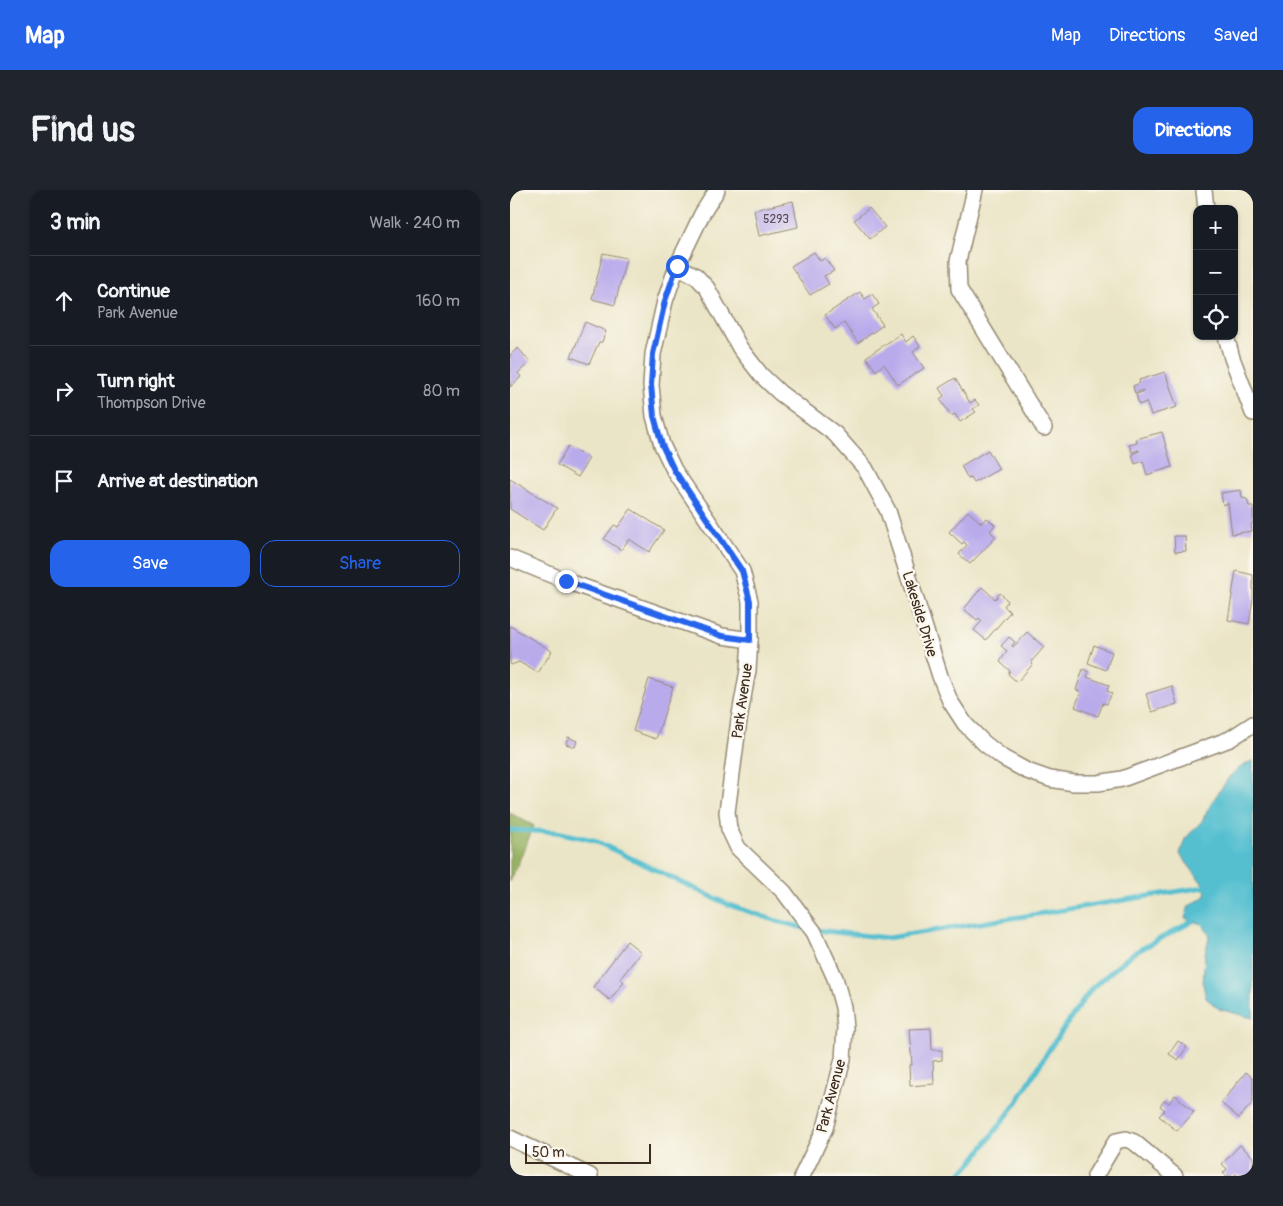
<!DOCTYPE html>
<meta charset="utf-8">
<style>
:root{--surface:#171b24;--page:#20242c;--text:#f1f3f6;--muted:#9ea1a6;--line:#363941;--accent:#2563eb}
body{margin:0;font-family:Pangolin,sans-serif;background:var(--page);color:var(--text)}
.controls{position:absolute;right:15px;top:15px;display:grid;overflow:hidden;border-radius:10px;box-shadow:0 1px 4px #0004}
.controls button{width:45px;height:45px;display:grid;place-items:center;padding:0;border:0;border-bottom:1px solid var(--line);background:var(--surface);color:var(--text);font:25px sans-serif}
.scale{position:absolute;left:15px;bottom:12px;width:126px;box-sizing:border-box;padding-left:5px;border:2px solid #3b2a1e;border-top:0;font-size:14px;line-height:18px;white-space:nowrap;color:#3b2a1e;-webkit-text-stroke:4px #fbf7ec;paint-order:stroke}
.stop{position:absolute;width:15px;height:15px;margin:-11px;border:4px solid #2563eb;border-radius:50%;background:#fff}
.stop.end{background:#2563eb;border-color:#fff;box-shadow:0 1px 5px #0008}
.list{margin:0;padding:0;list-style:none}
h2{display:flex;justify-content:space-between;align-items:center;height:65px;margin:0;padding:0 20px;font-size:21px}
h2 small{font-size:16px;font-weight:400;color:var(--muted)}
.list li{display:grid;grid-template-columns:32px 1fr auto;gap:15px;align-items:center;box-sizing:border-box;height:90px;padding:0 20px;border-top:1px solid var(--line)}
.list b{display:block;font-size:19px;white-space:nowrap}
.list p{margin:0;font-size:16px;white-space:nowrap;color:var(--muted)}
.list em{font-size:16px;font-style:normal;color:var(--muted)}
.actions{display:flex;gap:10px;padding:15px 20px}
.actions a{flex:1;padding:11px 0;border:1px solid var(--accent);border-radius:15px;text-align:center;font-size:18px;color:var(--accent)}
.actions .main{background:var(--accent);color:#fff}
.icon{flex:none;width:28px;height:28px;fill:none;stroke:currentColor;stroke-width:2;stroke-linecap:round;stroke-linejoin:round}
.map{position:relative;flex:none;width:743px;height:986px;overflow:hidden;border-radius:15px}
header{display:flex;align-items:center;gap:30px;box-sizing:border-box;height:70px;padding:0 25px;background:var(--accent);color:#fff}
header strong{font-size:24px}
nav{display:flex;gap:28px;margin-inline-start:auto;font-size:18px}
.intro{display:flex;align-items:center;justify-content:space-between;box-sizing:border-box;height:120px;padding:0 30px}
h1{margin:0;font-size:35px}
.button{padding:12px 22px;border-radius:15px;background:var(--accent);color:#fff;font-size:18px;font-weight:700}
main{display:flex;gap:30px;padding:0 30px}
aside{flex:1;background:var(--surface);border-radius:15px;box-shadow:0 1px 4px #0004}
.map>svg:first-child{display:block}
.forest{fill:#97b365;stroke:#696e42}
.water{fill:#54bfd0;stroke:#487477}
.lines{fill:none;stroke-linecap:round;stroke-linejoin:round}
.stream{stroke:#54bfd0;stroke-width:5}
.building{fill:#b9aaec}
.minor-casing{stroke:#938872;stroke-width:18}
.minor{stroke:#fff;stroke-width:15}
.route{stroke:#2563eb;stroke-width:6}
.labels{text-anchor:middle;stroke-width:4.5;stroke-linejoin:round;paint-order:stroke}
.number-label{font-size:12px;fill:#5a4a52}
.street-label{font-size:15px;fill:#3b2a1e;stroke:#fbf7ec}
</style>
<header>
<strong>Map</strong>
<nav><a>Map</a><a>Directions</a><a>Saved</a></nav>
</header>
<div class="intro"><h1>Find us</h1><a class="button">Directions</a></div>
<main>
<aside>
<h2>3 min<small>Walk · 240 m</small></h2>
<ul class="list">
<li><svg class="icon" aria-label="ahead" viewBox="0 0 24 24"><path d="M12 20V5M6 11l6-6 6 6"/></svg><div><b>Continue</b><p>Park Avenue</p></div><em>160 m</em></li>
<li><svg class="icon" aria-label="right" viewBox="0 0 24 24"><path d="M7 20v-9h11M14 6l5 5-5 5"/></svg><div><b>Turn right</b><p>Thompson Drive</p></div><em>80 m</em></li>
<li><svg class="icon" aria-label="arrive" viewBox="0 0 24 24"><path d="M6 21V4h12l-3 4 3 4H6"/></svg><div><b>Arrive at destination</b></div></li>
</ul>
<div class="actions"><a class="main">Save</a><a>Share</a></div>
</aside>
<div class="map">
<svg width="743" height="986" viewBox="0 0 743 986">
<rect width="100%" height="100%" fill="#fbf7ec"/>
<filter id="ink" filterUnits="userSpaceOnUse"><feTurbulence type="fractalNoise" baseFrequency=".02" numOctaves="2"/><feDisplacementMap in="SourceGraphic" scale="10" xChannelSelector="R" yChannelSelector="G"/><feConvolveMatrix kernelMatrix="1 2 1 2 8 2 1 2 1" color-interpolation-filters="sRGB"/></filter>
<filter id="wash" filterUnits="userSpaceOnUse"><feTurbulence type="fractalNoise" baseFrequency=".0096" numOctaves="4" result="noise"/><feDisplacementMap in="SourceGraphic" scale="20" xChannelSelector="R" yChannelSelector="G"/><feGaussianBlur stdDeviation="1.12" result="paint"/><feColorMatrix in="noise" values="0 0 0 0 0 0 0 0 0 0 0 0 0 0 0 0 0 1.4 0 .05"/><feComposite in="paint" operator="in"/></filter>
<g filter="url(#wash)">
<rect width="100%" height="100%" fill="#ebe5c7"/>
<path class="forest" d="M 0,623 L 24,636 L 0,692 Z"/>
<path class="water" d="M 743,570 L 743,828 L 709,819 L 696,808 L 693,794 L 695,763 L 700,745 L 692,734 L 675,728 L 679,716 L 696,706 L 695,697 L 670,664 L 675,649 L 692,631 L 702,612 L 720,586 L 728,579 Z"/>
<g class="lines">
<g class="stream">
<path d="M 0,640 L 47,642 L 83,650 L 219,715 L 267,731 L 298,739"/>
<path d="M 306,740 L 378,748 L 695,697"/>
<path d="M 449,986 L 462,972 L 507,912 L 540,858 L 582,798 L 622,764 L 683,731"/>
</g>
</g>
<g id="blocks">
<g class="building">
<path d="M 283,11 L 288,37 L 249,46 L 244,20 Z"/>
<path d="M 359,18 L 375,37 L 360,49 L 344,30 Z"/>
<path d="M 304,62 L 310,71 L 315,68 L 324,81 L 314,86 L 319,94 L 300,105 L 281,76 Z"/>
<path d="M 93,63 L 116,68 L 105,115 L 82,109 Z"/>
<path d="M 350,102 L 355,109 L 362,104 L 369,114 L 362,119 L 373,135 L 348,153 L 334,133 L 325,139 L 315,125 Z"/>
<path d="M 75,132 L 96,141 L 92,152 L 89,152 L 79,174 L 61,167 Z"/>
<path d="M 391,144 L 396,152 L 403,146 L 410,156 L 403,162 L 414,178 L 388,195 L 374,174 L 366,181 L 356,167 Z"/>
<path d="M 8,158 L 20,172 L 8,183 L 11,187 L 0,197 L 0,165 Z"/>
<path d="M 655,182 L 667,217 L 641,225 L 636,212 L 629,215 L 626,204 L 633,202 L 633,200 L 625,203 L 623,196 L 630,193 L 629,190 Z"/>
<path d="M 445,188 L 460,213 L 465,210 L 469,215 L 463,219 L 466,222 L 450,232 L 445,224 L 441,226 L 430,209 L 434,206 L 429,198 Z"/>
<path d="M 652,242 L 662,277 L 637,285 L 633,271 L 625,274 L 622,264 L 629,261 L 629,260 L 622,262 L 619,255 L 627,253 L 626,249 Z"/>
<path d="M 58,256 L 79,268 L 68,287 L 47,275 Z"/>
<path d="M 478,260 L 489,279 L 464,293 L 461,288 L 458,289 L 451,276 Z"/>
<path d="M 0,289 L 47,318 L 33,340 L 0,319 Z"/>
<path d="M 731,300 L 732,308 L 737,309 L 739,316 L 743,316 L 743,333 L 741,334 L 742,341 L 722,344 L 718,313 L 713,315 L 711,303 Z"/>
<path d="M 121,319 L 154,340 L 139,362 L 119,349 L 111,360 L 94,349 L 104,335 L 108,337 Z"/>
<path d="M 458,321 L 471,333 L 477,328 L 485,335 L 480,341 L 486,347 L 460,374 L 449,364 L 457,355 L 454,352 L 452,354 L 439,342 Z"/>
<path d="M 664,346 L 675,346 L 676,361 L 665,362 Z"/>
<path d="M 726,381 L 743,385 L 743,409 L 739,434 L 718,430 Z"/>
<path d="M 472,397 L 485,409 L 490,403 L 498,411 L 494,416 L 500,422 L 476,450 L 464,440 L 472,431 L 469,428 L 467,430 L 454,419 Z"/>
<path d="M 0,436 L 42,461 L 28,483 L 9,472 L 1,475 L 0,474 Z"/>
<path d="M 517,442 L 534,457 L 521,472 L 523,474 L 507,492 L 498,484 L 500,481 L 490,472 L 497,461 L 491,456 L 499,447 L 505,452 L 502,455 L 503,457 Z"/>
<path d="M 584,455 L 602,462 L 596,480 L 578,473 Z"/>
<path d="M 573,479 L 579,482 L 577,487 L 599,495 L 597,501 L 602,503 L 597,514 L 593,513 L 588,526 L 565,517 L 571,502 L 566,500 Z"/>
<path d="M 139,489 L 163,497 L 146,549 L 123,541 Z"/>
<path d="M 662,496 L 667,514 L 642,522 L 636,504 Z"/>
<path d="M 58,547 L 67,551 L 65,557 L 56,554 Z"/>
<path d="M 117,751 L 131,762 L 110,789 L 114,792 L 100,810 L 83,797 Z"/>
<path d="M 421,838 L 422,860 L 432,860 L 432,870 L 423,871 L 424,894 L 400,896 L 399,875 L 402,875 L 399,839 Z"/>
<path d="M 668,851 L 677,857 L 668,870 L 659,864 Z"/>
<path d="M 736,882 L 743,888 L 743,912 L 729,928 L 711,913 Z"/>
<path d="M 665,905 L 684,922 L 667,941 L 649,926 L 655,920 L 650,916 L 655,910 L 659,913 Z"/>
<path d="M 730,955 L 743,967 L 743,986 L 728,986 L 726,984 L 724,986 L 716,986 L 713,983 L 717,979 L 712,974 Z"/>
</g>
</g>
</g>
<g filter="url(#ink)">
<use href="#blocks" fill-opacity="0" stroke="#938872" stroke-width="1"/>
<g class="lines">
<defs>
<g id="minor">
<path d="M 207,0 L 192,24 L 167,76 L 155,111 L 143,164 L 141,195 L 144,226 L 152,255 L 164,280 L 232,381 L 240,411 L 240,450 L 238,480 L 229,530 L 217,622 L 219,639 L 228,658 L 274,702 L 304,742 L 325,788 L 333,817 L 335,838 L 333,869 L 315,938 L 292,986"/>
<path d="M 465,0 L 448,71 L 449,99 L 534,238"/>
<path d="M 694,0 L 696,19"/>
<path d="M 167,76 L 186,86 L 197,98 L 230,158 L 251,185 L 270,203 L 325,244 L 355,278 L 378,321 L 430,486 L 440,511 L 455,534 L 474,553 L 493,568 L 517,581 L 540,589 L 564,593 L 588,593 L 612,589 L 720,549 L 743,534"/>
<path d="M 716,146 L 722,168 L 743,223"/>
<path d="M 0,368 L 56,391 L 212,446 L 240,450"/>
<path d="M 0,948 L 80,986"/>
<path d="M 585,986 L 606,951 L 616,949 L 624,952 L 665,986"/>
</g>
</defs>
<use href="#minor" class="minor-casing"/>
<use href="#minor" class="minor"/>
</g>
</g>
<g class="lines" filter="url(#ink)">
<path class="route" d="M 56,391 L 212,446 L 240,450 L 240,411 L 232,381 L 164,280 L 152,255 L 144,226 L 141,195 L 143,164 L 155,111 L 167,76"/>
</g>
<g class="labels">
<g class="number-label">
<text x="266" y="33">5293</text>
</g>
<g class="street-label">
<text transform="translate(410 424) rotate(73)" y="5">Lakeside Drive</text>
<text transform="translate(232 511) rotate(-82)" y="5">Park Avenue</text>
<text transform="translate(321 906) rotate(-75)" y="5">Park Avenue</text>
</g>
</g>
</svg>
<div class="controls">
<button>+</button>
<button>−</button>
<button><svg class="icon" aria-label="locate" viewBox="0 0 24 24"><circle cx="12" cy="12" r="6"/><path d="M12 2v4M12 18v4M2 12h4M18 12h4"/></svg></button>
</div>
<div class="scale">50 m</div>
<div class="stop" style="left:167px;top:76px"></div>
<div class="stop end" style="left:56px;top:391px"></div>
</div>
</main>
